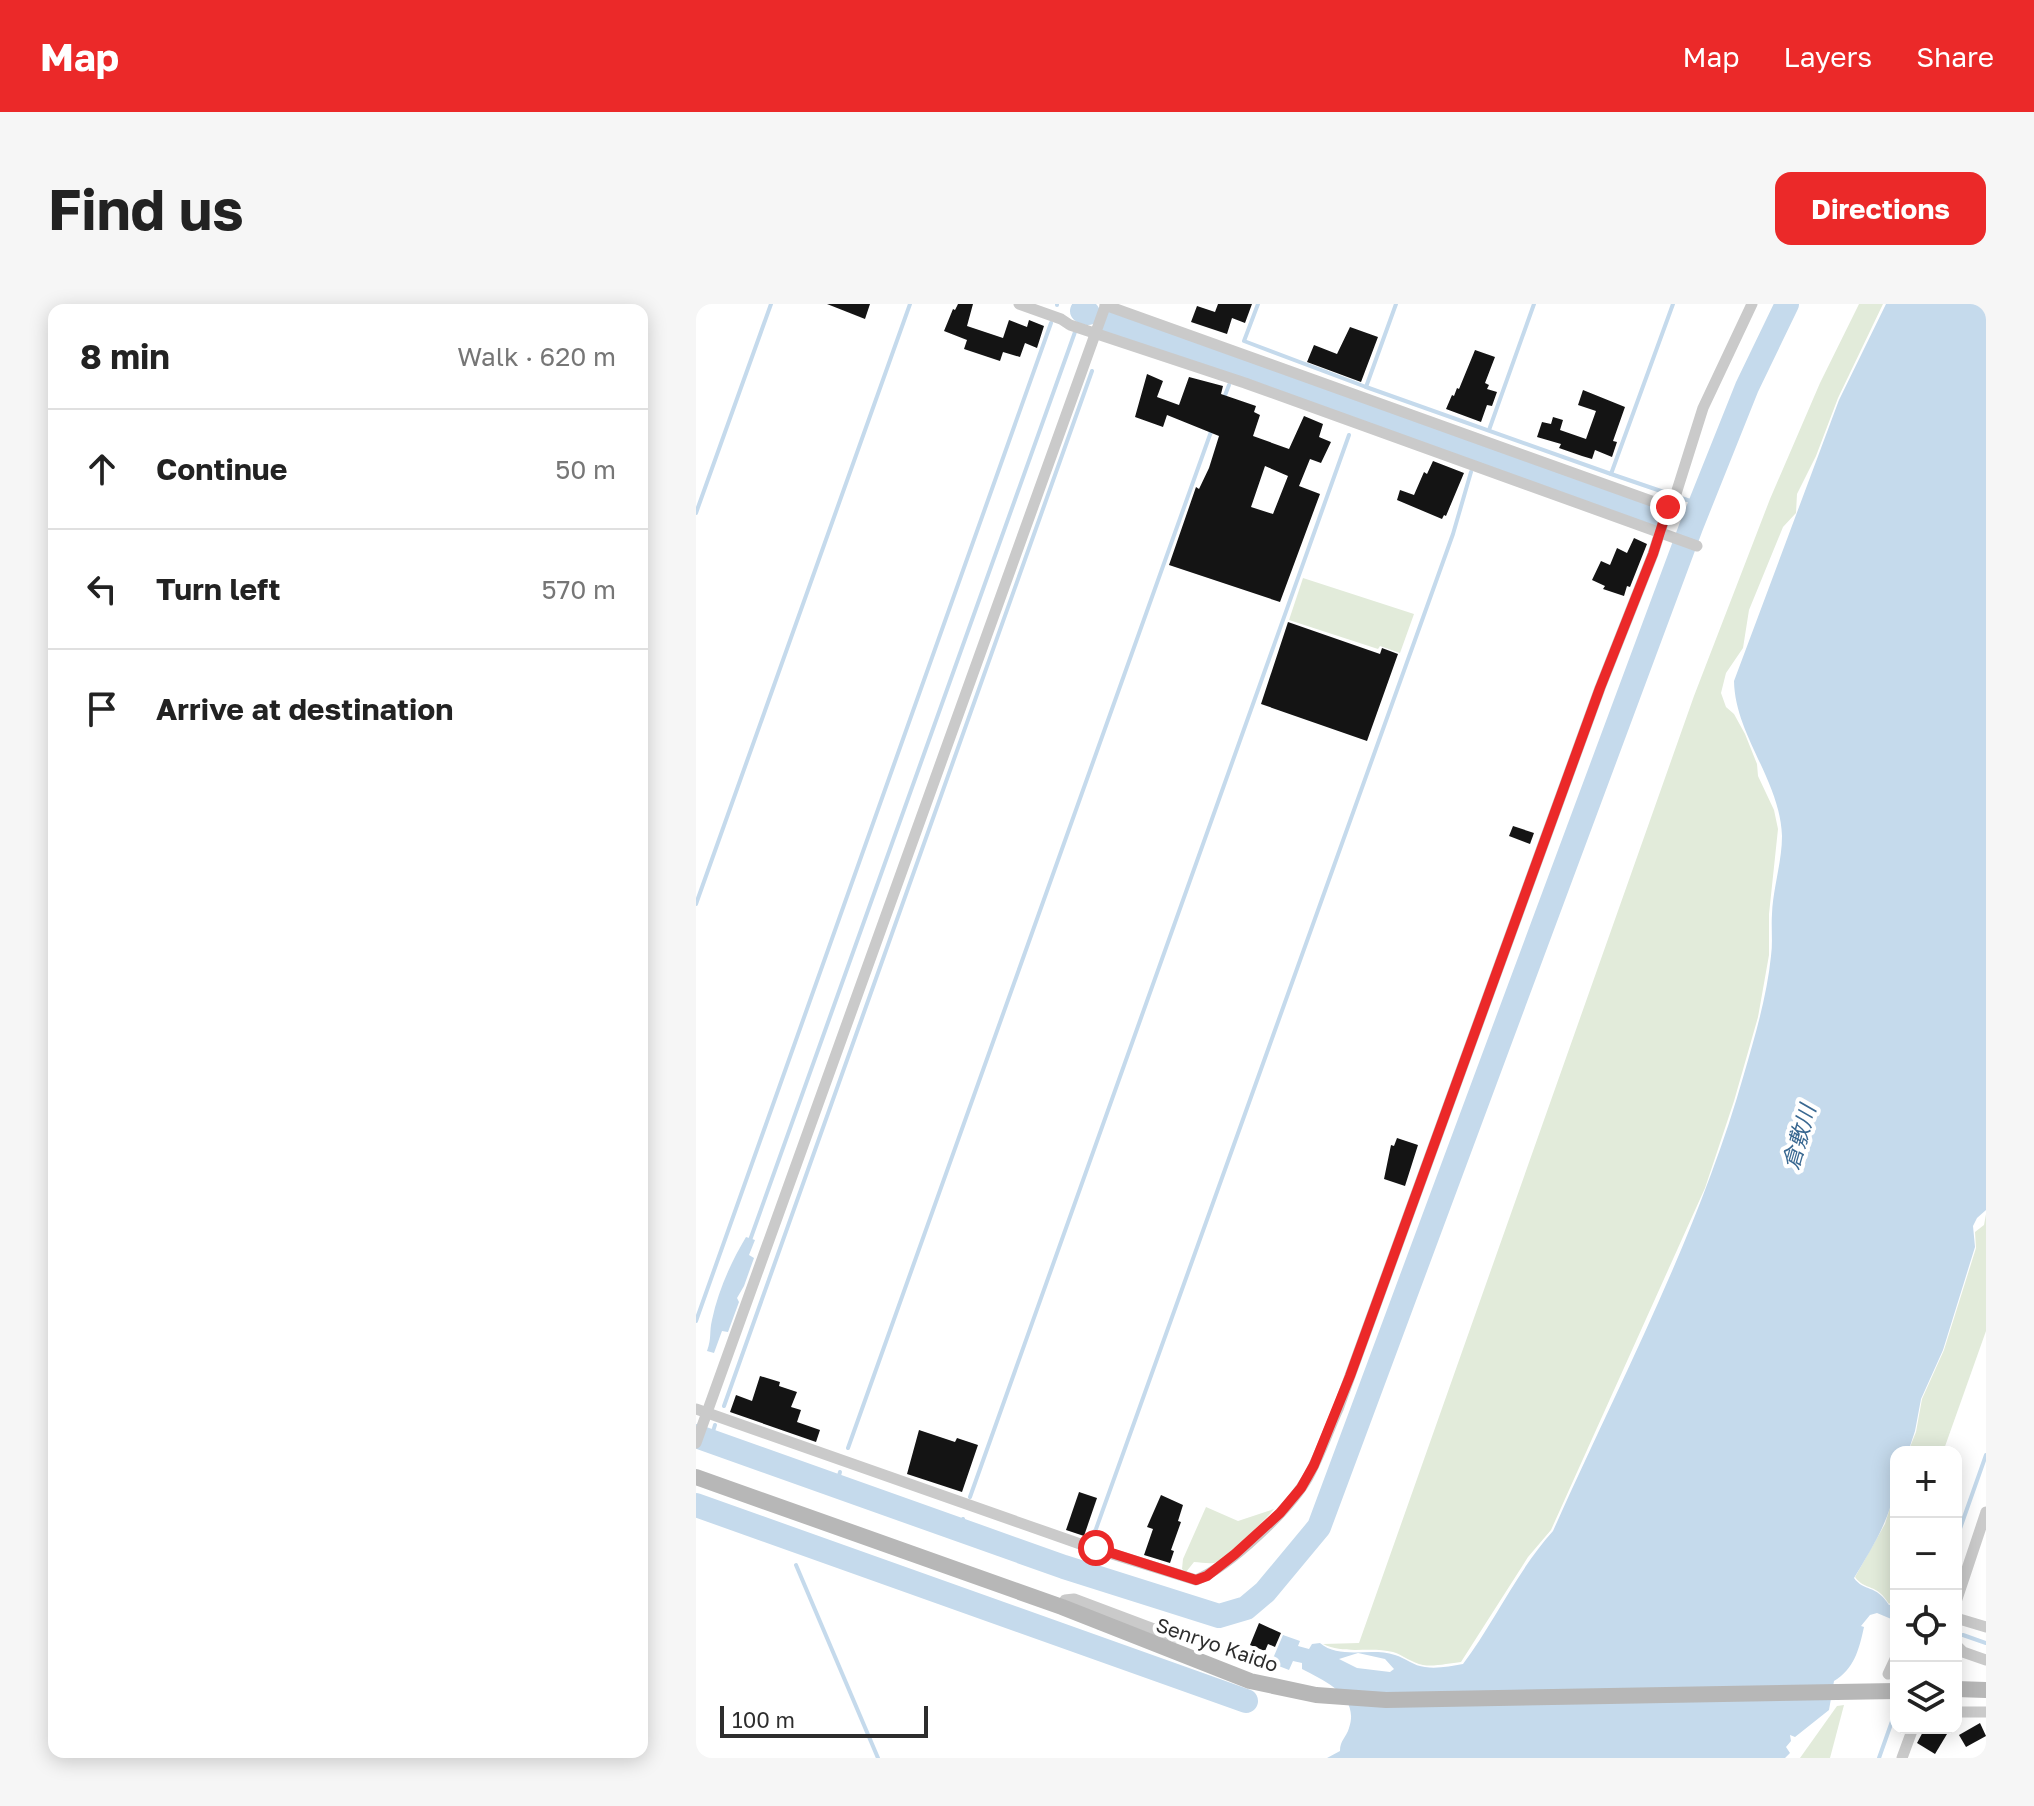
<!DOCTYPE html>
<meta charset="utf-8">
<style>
:root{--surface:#fff;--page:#f6f6f6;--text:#222;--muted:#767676;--line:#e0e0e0;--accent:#eb2929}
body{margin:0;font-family:"Golos Text","Noto Sans JP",sans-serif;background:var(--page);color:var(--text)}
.controls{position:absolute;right:24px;bottom:24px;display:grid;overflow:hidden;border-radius:16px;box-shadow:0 4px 20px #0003}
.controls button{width:72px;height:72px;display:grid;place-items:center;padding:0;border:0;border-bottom:2px solid var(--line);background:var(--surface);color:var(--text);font:40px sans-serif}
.scale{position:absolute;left:24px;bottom:20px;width:208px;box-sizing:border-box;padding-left:8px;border:4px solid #2d2d2d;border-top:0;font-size:22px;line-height:28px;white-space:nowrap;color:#2d2d2d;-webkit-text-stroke:6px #fff;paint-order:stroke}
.stop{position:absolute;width:24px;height:24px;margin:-18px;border:6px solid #eb2929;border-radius:50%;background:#fff}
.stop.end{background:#eb2929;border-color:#fff;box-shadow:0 2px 8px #0008}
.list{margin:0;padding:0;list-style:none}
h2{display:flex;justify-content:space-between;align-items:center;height:104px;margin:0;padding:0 32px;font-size:34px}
h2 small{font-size:26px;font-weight:400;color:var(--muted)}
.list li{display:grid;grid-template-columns:52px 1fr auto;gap:24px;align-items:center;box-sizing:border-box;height:120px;padding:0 32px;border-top:2px solid var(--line)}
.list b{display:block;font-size:30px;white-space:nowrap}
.list em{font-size:26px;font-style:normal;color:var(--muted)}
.icon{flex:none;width:44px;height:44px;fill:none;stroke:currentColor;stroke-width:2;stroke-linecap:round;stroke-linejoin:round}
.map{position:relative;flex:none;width:1290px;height:1454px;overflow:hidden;border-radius:16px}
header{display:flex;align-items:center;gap:48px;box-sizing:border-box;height:112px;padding:0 40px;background:var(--accent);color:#fff}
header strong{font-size:38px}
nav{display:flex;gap:44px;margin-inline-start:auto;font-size:28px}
.intro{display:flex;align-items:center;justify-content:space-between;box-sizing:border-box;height:192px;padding:0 48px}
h1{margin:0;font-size:56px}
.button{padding:20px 36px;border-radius:16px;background:var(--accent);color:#fff;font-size:28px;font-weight:700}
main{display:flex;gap:48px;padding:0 48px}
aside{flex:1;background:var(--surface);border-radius:16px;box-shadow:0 4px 20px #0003}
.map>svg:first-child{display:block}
.green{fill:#e2ebda}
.water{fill:#c5daec;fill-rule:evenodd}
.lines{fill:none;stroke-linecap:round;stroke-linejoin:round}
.stream{stroke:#c5daec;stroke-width:4}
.river{stroke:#c5daec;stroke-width:24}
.building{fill:#141414;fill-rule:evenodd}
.street{stroke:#cacaca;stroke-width:11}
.secondary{stroke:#b7b7b7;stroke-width:16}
.route{stroke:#eb2929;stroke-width:10}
.labels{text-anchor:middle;stroke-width:8;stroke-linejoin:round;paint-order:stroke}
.street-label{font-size:20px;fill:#2d2d2d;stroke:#fff}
.water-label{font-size:22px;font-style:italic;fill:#396891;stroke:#fff}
</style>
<header>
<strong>Map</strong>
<nav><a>Map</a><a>Layers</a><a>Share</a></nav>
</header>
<div class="intro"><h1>Find us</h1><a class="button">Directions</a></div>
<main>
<aside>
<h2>8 min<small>Walk · 620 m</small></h2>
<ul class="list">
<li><svg class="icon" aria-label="ahead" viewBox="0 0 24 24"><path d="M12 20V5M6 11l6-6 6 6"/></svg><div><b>Continue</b></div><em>50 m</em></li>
<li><svg class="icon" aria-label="left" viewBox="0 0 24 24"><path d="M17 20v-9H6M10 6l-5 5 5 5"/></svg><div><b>Turn left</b></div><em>570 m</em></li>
<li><svg class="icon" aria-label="arrive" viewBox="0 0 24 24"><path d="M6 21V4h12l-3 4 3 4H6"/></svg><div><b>Arrive at destination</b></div></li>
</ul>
</aside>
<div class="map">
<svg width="1290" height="1454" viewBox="0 0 1290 1454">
<rect width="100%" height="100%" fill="#fff"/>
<g class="green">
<path d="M 1163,0 L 1187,0 L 1142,94 L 1120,152 L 1101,190 L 1100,209 L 1087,223 L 1053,306 L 1047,344 L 1030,369 L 1025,389 L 1030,403 L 1038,410 L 1049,430 L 1061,460 L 1062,472 L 1078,506 L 1082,525 L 1073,610 L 1073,651 L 1062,713 L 1038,797 L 1009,884 L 855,1226 L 832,1253 L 765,1358 C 754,1359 738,1363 727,1361 C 716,1359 707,1351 697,1348 C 674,1342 649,1351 627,1340 L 663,1339 L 998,392 L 1074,195 L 1124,79 Z"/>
<path d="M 607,274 L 718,310 L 704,349 L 684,342 L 682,345 L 593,316 Z"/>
<path d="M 1290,910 L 1290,1027 L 1247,1148 L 1212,1148 L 1220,1128 L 1226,1095 L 1248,1046 L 1280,944 L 1279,928 L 1288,921 Z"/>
<path d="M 1200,1184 L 1200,1270 L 1195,1285 L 1198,1294 L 1193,1300 C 1181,1279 1169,1287 1159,1273 L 1189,1220 Z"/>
<path d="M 510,1203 L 542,1217 L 578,1205 C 570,1215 528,1258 518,1259 C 512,1260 504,1258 498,1258 L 490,1268 L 486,1265 L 487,1255 Z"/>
<path d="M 1148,1401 L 1134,1454 L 1104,1454 L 1141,1402 Z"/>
</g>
<g class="water">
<path d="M 1190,0 L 1290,0 L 1290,906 L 1281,914 L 1277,922 L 1279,943 L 1247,1046 L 1225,1095 L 1219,1127 L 1212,1148 L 1200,1148 C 1200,1158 1201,1170 1200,1180 C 1195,1214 1175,1246 1158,1274 C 1168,1288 1180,1280 1193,1301 L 1200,1299 L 1200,1317 L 1181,1309 L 1174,1311 L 1165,1322 L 1168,1323 C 1163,1346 1158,1365 1138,1377 L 1133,1406 L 1099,1433 L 1094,1431 L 1095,1437 L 1090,1443 L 1094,1449 L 1089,1454 L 631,1454 L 644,1447 C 644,1436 650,1434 653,1424 C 664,1392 629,1377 606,1365 L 606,1359 L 597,1357 L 593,1366 L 575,1359 L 587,1331 L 604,1337 L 602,1342 L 613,1345 L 616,1340 L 624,1339 C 644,1356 675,1343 699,1351 C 709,1354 718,1362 729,1363 C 741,1365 755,1362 767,1360 C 799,1317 821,1267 857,1227 C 924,1077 1003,929 1048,770 C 1059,732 1071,692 1075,652 C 1077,638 1075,624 1076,610 C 1077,584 1086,558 1086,532 C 1084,476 1039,431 1038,377 L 1143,96 ZM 662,1349 L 689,1355 L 698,1365 L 694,1368 L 661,1364 L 643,1355 Z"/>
<path d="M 50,933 L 59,936 L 53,951 L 58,954 L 48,982 L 41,994 L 43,998 L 32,1028 L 26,1027 L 18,1049 L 11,1047 C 16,1033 13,1028 16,1016 C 22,987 35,958 50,933 Z"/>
</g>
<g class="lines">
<g class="stream">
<path d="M 562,0 L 548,37 L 670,83"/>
<path d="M 700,0 L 670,83 L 915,170"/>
<path d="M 977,0 L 915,170 L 1003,200"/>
<path d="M 361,1 L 361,0"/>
<path d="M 414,24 L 416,18"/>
<path d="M 538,67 L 540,62"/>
<path d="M 528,94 L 533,81"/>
<path d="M 661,111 L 663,106"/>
<path d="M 793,126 L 838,0"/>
<path d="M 777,157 L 786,149"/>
<path d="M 0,209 L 75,0"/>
<path d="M 0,600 L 214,0"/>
<path d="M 53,939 L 389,0"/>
<path d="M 0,1017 L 355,19"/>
<path d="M 28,1102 L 396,67"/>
<path d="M 14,1137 L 19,1121"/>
<path d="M 152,1144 L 516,125"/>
<path d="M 140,1182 L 144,1168"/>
<path d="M 274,1193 L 653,131"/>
<path d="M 263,1226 L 267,1215"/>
<path d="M 394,1235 L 400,1225 L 757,230 L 775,168"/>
<path d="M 1260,1236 L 1290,1151"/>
<path d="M 107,1244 L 109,1239"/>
<path d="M 100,1261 L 182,1454"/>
<path d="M 385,1269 L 395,1254"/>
<path d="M 1267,1331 L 1290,1339"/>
<path d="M 1183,1454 L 1200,1406"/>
</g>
<g class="river">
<path d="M 386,7 L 392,9"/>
<path d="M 411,16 L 961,211"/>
<path d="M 0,1132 L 368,1263 L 523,1312 L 550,1304 L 569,1288 L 623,1223 L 995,223 L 1051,83 L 1091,0"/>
<path d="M 0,1201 L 550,1397"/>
</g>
</g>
<g class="building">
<path d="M 131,0 L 174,0 L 169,15 Z"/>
<path d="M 262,0 L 277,0 L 271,22 L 307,34 L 313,16 L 331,23 L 333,16 L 348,22 L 341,44 L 329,39 L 324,53 L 307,48 L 304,57 L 268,45 L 271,36 L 248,27 L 257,5 L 259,6 Z"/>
<path d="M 522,0 L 556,0 L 549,19 L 536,14 L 531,30 L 495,18 L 501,2 L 519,8 Z"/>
<path d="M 654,23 L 682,33 L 665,78 L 611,58 L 618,41 L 641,50 Z"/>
<path d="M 779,46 L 799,53 L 789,79 L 793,81 L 791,85 L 801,88 L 796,102 L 791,101 L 785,118 L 750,105 L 756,91 L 758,92 L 761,84 L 763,85 Z"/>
<path d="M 451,70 L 467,77 L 461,93 L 483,101 L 493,73 L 527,82 L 525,90 L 560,102 L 558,108 L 564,111 L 557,132 L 593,145 L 608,112 L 627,120 L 623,133 L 635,138 L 625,159 L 614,155 L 603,182 L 624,190 L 584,298 L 473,261 L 500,183 L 503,185 L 513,164 L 523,132 L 471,111 L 467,123 L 439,113 ZM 569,162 L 592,172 L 577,210 L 555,203 Z"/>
<path d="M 887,86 L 929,103 L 917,137 L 921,138 L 916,153 L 899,146 L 896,155 L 886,152 L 863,144 L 865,140 L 841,133 L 846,118 L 855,120 L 857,113 L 867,116 L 864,126 L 890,135 L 900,107 L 882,101 Z"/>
<path d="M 737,157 L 768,169 L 750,212 L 748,211 L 746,215 L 701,196 L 704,186 L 718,191 L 728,168 L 731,170 Z"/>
<path d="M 938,234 L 951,240 L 934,283 L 931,282 L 928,292 L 907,285 L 909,282 L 896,276 L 905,257 L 914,261 L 921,244 L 931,249 Z"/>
<path d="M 592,318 L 684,350 L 686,344 L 702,350 L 671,437 L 565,400 Z"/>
<path d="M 817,522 L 838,529 L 834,540 L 813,532 Z"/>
<path d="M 701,834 L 722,841 L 709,882 L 688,875 L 695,841 L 698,842 Z"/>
<path d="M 64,1072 L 84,1078 L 83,1082 L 101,1088 L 95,1103 L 105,1106 L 101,1118 L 124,1126 L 120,1138 L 34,1108 L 40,1091 L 56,1097 Z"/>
<path d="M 223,1126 L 259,1138 L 261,1134 L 282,1141 L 266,1188 L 211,1170 Z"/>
<path d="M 383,1188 L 401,1194 L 388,1232 L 370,1226 Z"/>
<path d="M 465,1191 L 487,1201 L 482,1217 L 485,1218 L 475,1246 L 478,1247 L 474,1259 L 448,1251 L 457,1225 L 451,1223 Z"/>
<path d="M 563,1319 L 585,1329 L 579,1343 L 572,1340 L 569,1347 L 554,1341 Z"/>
<path d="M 1284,1419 L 1290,1432 L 1270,1443 L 1263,1431 Z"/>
<path d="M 1229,1424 L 1242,1424 L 1251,1430 L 1239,1450 L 1221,1439 Z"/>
</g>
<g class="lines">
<g class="street">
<path d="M 323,0 L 365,15 L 374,21 L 549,79 L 1001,242"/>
<path d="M 409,1 L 972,203"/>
<path d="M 0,1105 L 387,1241 L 500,1276 C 534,1262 594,1205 612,1173 C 624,1151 632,1127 642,1105 L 904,384 L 957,250 L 972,203 L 978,196 L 1007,104 L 1056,0"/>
<path d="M 0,1139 L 410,0"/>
<path d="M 1260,1298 L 1290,1208"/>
<path d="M 366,1303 L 369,1296 L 378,1295 L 479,1333"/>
<path d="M 1260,1314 L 1290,1323"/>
<path d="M 1260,1341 L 1267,1348 L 1290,1356"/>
<path d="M 1192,1370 L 1200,1353"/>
<path d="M 1260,1408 L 1290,1408"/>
<path d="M 1206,1454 L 1217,1424"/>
</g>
<g class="secondary">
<path d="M 0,1173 L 366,1303 L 554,1377 L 620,1391 L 690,1396 L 1200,1387"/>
<path d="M 1260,1385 L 1290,1386"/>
</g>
</g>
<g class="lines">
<path class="route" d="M 400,1244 L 500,1276 L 511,1272 L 539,1250 L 584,1209 L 605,1184 L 618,1161 L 654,1072 L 904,384 L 957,250 L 972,203"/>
</g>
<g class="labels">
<g class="street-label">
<text transform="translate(521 1341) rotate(19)" y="7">Senryo Kaido</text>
</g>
<g class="water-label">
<text transform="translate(1103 833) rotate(-74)" y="8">倉敷川</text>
</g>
</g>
</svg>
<div class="controls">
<button>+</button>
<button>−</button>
<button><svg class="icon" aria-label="locate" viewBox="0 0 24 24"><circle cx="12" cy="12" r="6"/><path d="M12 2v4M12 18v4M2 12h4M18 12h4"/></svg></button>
<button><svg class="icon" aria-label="layers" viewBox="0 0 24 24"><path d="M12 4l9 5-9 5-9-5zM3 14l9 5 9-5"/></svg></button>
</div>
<div class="scale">100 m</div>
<div class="stop" style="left:400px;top:1244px"></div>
<div class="stop end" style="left:972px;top:203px"></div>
</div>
</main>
